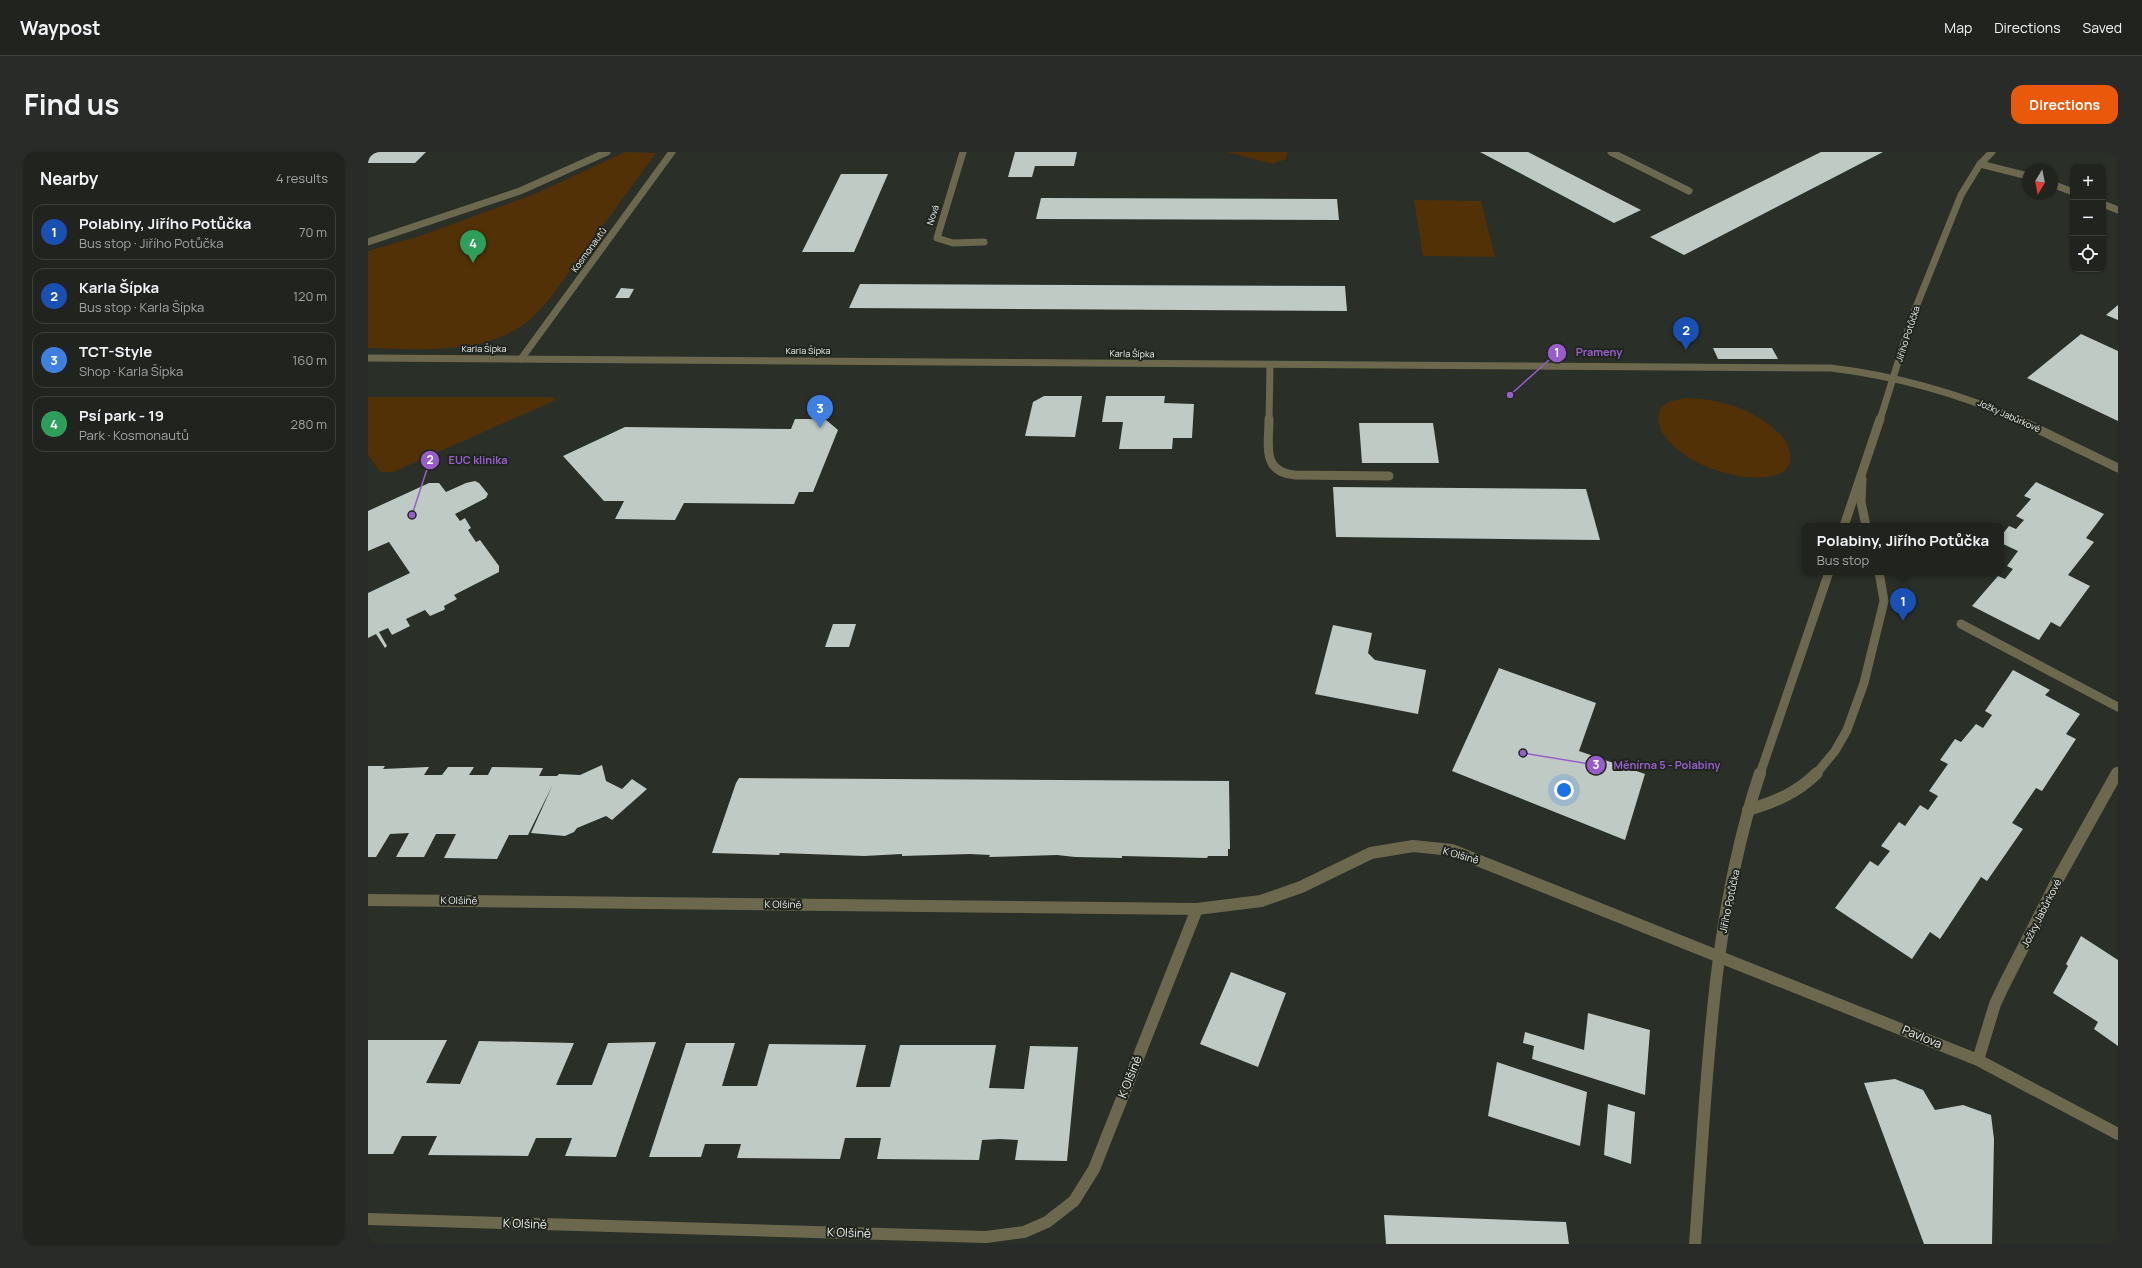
<!DOCTYPE html>
<meta charset="utf-8">
<style>
:root{--surface:#20231e;--page:#282b27;--text:#f1f3f6;--muted:#a2a4a4;--line:#3d403c;--accent:#ea580c}
body{margin:0;font-family:Manrope,sans-serif;background:var(--page);color:var(--text)}
.controls{position:absolute;right:12px;top:12px;display:grid;overflow:hidden;border-radius:8px;box-shadow:0 1px 3px #0004}
.controls button{width:36px;height:36px;display:grid;place-items:center;padding:0;border:0;border-bottom:1px solid var(--line);background:var(--surface);color:var(--text);font:20px sans-serif}
.compass{position:absolute;left:1654px;top:12px;width:36px;height:36px;border-radius:50%;background:var(--surface);box-shadow:0 1px 3px #0004;rotate:190deg}
.you{position:absolute;left:1196px;top:638px;width:14px;height:14px;margin:-10px;border:3px solid #fff;border-radius:50%;background:#1a73e8;box-shadow:0 0 0 6px #1a73e833}
.badge{display:grid;place-items:center;width:26px;height:26px;border-radius:50%;background:var(--accent);color:#fff;font-size:13px;font-weight:700}
.pin{position:absolute;translate:-50% -33px;filter:drop-shadow(0 1px 2px #0008)}
.pin::after{content:'';position:absolute;top:21px;width:14px;height:12px;background:inherit;clip-path:polygon(0 0,100% 0,50% 100%)}
.popup{position:absolute;left:1434px;top:371px;width:202px;height:52px;box-sizing:border-box;display:grid;place-content:center;border-radius:8px;background:var(--surface);filter:drop-shadow(0 1px 3px #0005);font-size:13px;white-space:nowrap;color:var(--muted)}
.popup b{font-size:15px;color:var(--text)}
.popup::after{content:'';position:absolute;left:50%;top:100%;margin-left:-8px;border:8px solid transparent;border-top-color:var(--surface)}
.list{margin:0;padding:0;list-style:none}
h2{display:flex;justify-content:space-between;align-items:center;height:52px;margin:0;padding:0 16px;font-size:17px}
h2 small{font-size:13px;font-weight:400;color:var(--muted)}
.list li{display:grid;grid-template-columns:26px 1fr auto;gap:12px;align-items:center;box-sizing:border-box;height:56px;margin:0 8px 8px;padding:0 8px;border:1px solid var(--line);border-radius:12px}
.list b{display:block;font-size:15px;white-space:nowrap}
.list p{margin:0;font-size:13px;white-space:nowrap;color:var(--muted)}
.list em{font-size:13px;font-style:normal;color:var(--muted)}
.icon{flex:none;width:22px;height:22px;fill:none;stroke:currentColor;stroke-width:2;stroke-linecap:round;stroke-linejoin:round}
.map{position:relative;flex:none;width:1750px;height:1092px;overflow:hidden;border-radius:12px}
header{display:flex;align-items:center;gap:24px;box-sizing:border-box;height:56px;padding:0 20px;background:var(--surface);border-bottom:1px solid var(--line)}
header strong{font-size:19px}
nav{display:flex;gap:22px;margin-inline-start:auto;font-size:14px}
.intro{display:flex;align-items:center;justify-content:space-between;box-sizing:border-box;height:96px;padding:0 24px}
h1{margin:0;font-size:28px}
.button{padding:10px 18px;border-radius:12px;background:var(--accent);color:#fff;font-size:14px;font-weight:700}
main{display:flex;gap:24px;padding:0 24px}
aside{flex:1;background:var(--surface);border-radius:12px;box-shadow:0 1px 3px #0004}
.map>svg:first-child{display:block}
.green{fill:#523107}
.building{fill:#bfcac5}
.lines{fill:none;stroke-linecap:round;stroke-linejoin:round}
.lane-far2{stroke:#6c684d;stroke-width:7}
.lane-far1{stroke:#6c684d;stroke-width:9}
.lane{stroke:#6c684d;stroke-width:12}
.street-far2{stroke:#6c684d;stroke-width:7}
.street-far1{stroke:#6c684d;stroke-width:9}
.street{stroke:#6c684d;stroke-width:12}
.labels{text-anchor:middle;stroke-width:4;stroke-linejoin:round;paint-order:stroke}
.far-street-label{font-size:9px;fill:#ecefea;stroke:#21251f}
.street-label{font-size:10px;fill:#ecefea;stroke:#21251f}
.near-street-label{font-size:12px;fill:#ecefea;stroke:#21251f}
.leader{fill:none;stroke:#975dca;stroke-width:1.5}
.callout-dot{fill:#975dca;stroke:#21251f;stroke-width:1.5}
.mark-label{font-size:12px;text-anchor:middle;font-weight:bold;fill:#fff}
.callout-label{font-size:11px;text-anchor:middle;font-weight:bold;fill:#975dca;stroke:#21251f;stroke-width:4;stroke-linejoin:round;paint-order:stroke}
</style>
<header>
<strong>Waypost</strong>
<nav><a>Map</a><a>Directions</a><a>Saved</a></nav>
</header>
<div class="intro"><h1>Find us</h1><a class="button">Directions</a></div>
<main>
<aside>
<h2>Nearby<small>4 results</small></h2>
<ul class="list">
<li><span class="badge" style="background:#1a4fb4">1</span><div><b>Polabiny, Jiřího Potůčka</b><p>Bus stop · Jiřího Potůčka</p></div><em>70 m</em></li>
<li><span class="badge" style="background:#1a4fb4">2</span><div><b>Karla Šípka</b><p>Bus stop · Karla Šípka</p></div><em>120 m</em></li>
<li><span class="badge" style="background:#3f7fe0">3</span><div><b>TCT-Style</b><p>Shop · Karla Šípka</p></div><em>160 m</em></li>
<li><span class="badge" style="background:#2e9e5b">4</span><div><b>Psí park - 19</b><p>Park · Kosmonautů</p></div><em>280 m</em></li>
</ul>
</aside>
<div class="map">
<svg width="1750" height="1092" viewBox="0 0 1750 1092">
<rect width="100%" height="100%" fill="#2a2f28"/>
<g class="green">
<path d="M 257,0 L 288,1 L 180,149 C 173,156 166,165 158,171 C 113,204 53,197 0,196 L 0,99 L 55,83 L 169,41 Z"/>
<path d="M 859,0 L 918,0 L 919,1 L 918,7 L 905,12 Z"/>
<path d="M 1046,48 L 1113,49 L 1127,105 L 1055,104 Z"/>
<path d="M 0,245 L 184,245 L 188,248 L 25,320 L 12,320 L 0,302 Z"/>
<path d="M 1317,246 C 1353,247 1384,256 1411,281 C 1417,287 1421,294 1422,302 C 1427,330 1383,327 1366,323 C 1348,319 1329,312 1314,301 C 1301,292 1282,271 1294,255 C 1299,249 1310,248 1317,246 Z"/>
</g>
<g class="building">
<path d="M 0,0 L 58,0 L 47,11 L 0,11 Z"/>
<path d="M 647,0 L 709,0 L 706,14 L 667,14 L 664,25 L 640,25 Z"/>
<path d="M 1112,0 L 1160,0 L 1273,58 L 1246,71 Z"/>
<path d="M 1453,0 L 1515,0 L 1316,103 L 1282,85 Z"/>
<path d="M 473,22 L 520,22 L 486,100 L 434,100 Z"/>
<path d="M 673,46 L 969,47 L 971,68 L 668,67 Z"/>
<path d="M 492,132 L 977,134 L 979,159 L 481,156 Z"/>
<path d="M 253,136 L 266,137 L 261,146 L 247,146 Z"/>
<path d="M 1750,153 L 1750,168 L 1738,163 Z"/>
<path d="M 1713,182 L 1750,199 L 1750,269 L 1659,226 Z"/>
<path d="M 1345,196 L 1404,196 L 1410,207 L 1350,207 Z"/>
<path d="M 676,244 L 714,244 L 707,285 L 657,284 L 665,250 Z"/>
<path d="M 738,244 L 797,244 L 796,251 L 826,252 L 824,286 L 805,286 L 804,297 L 751,297 L 755,270 L 734,270 Z"/>
<path d="M 427,267 L 457,267 L 470,278 L 445,340 L 431,340 L 426,352 L 316,351 L 307,368 L 247,367 L 256,349 L 236,349 L 195,304 L 257,275 L 423,277 Z"/>
<path d="M 991,271 L 1065,271 L 1071,311 L 994,311 Z"/>
<path d="M 107,329 L 111,331 L 120,342 L 118,346 L 87,362 L 92,369 L 97,366 L 103,376 L 100,378 L 108,390 L 112,388 L 131,414 L 131,420 L 86,443 L 89,447 L 76,454 L 77,457 L 76,458 L 62,464 L 57,458 L 38,467 L 42,474 L 24,483 L 20,476 L 11,480 L 19,494 L 17,496 L 8,482 L 0,486 L 0,441 L 42,421 L 21,390 L 0,399 L 0,359 L 61,331 L 71,331 L 78,340 L 98,331 Z"/>
<path d="M 1668,330 L 1736,362 L 1718,386 L 1726,390 L 1700,423 L 1722,434 L 1692,475 L 1683,470 L 1671,488 L 1604,454 L 1630,424 L 1637,427 L 1645,417 L 1639,414 L 1650,399 L 1633,391 L 1633,384 L 1641,374 L 1648,377 L 1656,368 L 1648,364 L 1663,347 L 1656,344 Z"/>
<path d="M 965,335 L 1218,337 L 1232,388 L 968,385 Z"/>
<path d="M 465,472 L 488,472 L 481,495 L 457,495 Z"/>
<path d="M 965,473 L 1004,481 L 1000,501 L 1007,508 L 1058,518 L 1050,562 L 947,542 Z"/>
<path d="M 1131,516 L 1228,551 L 1211,599 L 1277,622 L 1257,688 L 1084,619 Z"/>
<path d="M 1645,518 L 1682,538 L 1677,543 L 1712,562 L 1698,582 L 1708,587 L 1674,639 L 1668,636 L 1644,671 L 1655,677 L 1619,729 L 1613,725 L 1572,787 L 1562,780 L 1544,807 L 1467,756 L 1502,709 L 1510,714 L 1522,699 L 1513,694 L 1531,670 L 1537,674 L 1552,653 L 1560,658 L 1570,644 L 1561,639 L 1580,612 L 1572,608 L 1587,587 L 1593,590 L 1608,572 L 1615,576 L 1624,563 L 1617,559 Z"/>
<path d="M 234,613 L 238,629 L 254,637 L 264,627 L 279,637 L 244,668 L 238,664 L 209,676 L 206,680 L 197,684 L 163,681 L 185,632 L 160,683 L 141,683 L 129,707 L 76,706 L 88,682 L 68,682 L 56,705 L 28,705 L 41,681 L 22,682 L 8,705 L 0,705 L 0,614 L 17,614 L 15,617 L 59,615 L 61,615 L 56,623 L 74,623 L 80,615 L 106,615 L 101,623 L 120,623 L 124,615 L 175,616 L 171,624 L 189,624 L 191,622 L 212,623 Z"/>
<path d="M 371,626 L 861,629 L 862,697 L 860,697 L 860,704 L 840,704 L 839,706 L 754,704 L 754,706 L 707,705 L 689,703 L 621,705 L 622,703 L 602,702 L 534,704 L 534,702 L 496,704 L 412,701 L 411,703 L 344,701 L 368,631 Z"/>
<path d="M 1713,784 L 1750,808 L 1750,894 L 1726,877 L 1730,870 L 1685,841 L 1700,814 L 1698,812 Z"/>
<path d="M 863,820 L 918,841 L 890,915 L 832,892 Z"/>
<path d="M 1220,861 L 1282,878 L 1277,943 L 1164,907 L 1166,894 L 1155,891 L 1157,880 L 1216,898 Z"/>
<path d="M 0,888 L 79,888 L 58,931 L 92,932 L 111,889 L 206,891 L 188,933 L 224,933 L 240,891 L 288,890 L 248,1005 L 197,1004 L 204,986 L 168,986 L 160,1004 L 60,1003 L 69,984 L 34,984 L 25,1002 L 0,1002 Z"/>
<path d="M 318,891 L 367,891 L 354,934 L 389,934 L 401,892 L 498,893 L 488,935 L 522,935 L 532,893 L 628,893 L 621,936 L 656,937 L 662,894 L 710,895 L 699,1009 L 647,1008 L 650,988 L 632,987 L 614,988 L 611,1008 L 509,1007 L 513,986 L 477,986 L 472,1007 L 369,1006 L 373,992 L 337,992 L 333,1005 L 281,1005 Z"/>
<path d="M 1129,910 L 1219,940 L 1212,994 L 1120,964 Z"/>
<path d="M 1527,927 L 1555,938 L 1567,958 L 1595,953 L 1623,963 L 1626,987 L 1624,1092 L 1556,1092 L 1496,931 Z"/>
<path d="M 1240,952 L 1267,960 L 1263,1012 L 1236,1003 Z"/>
<path d="M 1016,1063 L 1198,1070 L 1201,1092 L 1018,1092 Z"/>
</g>
<g class="lines">
<path class="lane-far2" d="M 901,268 L 902,213"/>
<g class="lane-far1">
<path d="M 901,267 C 901,293 893,320 927,323 L 1021,324"/>
<path d="M 1494,327 L 1493,350 L 1498,374"/>
<path d="M 1593,472 L 1750,555"/>
<path d="M 1448,622 L 1467,599 L 1479,578 L 1496,531 L 1516,449 L 1511,420"/>
</g>
<path class="lane" d="M 1380,658 C 1407,650 1429,641 1449,621"/>
<g class="street-far2">
<path d="M 595,0 L 569,86 L 585,91 L 616,90"/>
<path d="M 1243,0 L 1321,39"/>
<path d="M 1612,12 L 1660,24"/>
<path d="M 1684,32 L 1705,40"/>
<path d="M 1735,52 L 1750,58"/>
<path d="M 0,90 L 152,39 L 239,0"/>
<path d="M 0,206 L 1463,216 C 1529,224 1590,241 1651,268"/>
<path d="M 153,207 L 304,0"/>
<path d="M 1512,268 L 1544,165 L 1593,43 L 1612,12 L 1624,0"/>
</g>
<g class="street-far1">
<path d="M 1649,267 L 1750,316"/>
<path d="M 1476,374 L 1512,267"/>
<path d="M 1392,622 L 1461,420"/>
<path d="M 1749,622 L 1750,620"/>
</g>
<g class="street">
<path d="M 0,748 L 829,757 L 893,749 L 933,735 L 1003,701 L 1045,694 L 1084,698 L 1610,908 L 1750,982"/>
<path d="M 1610,908 L 1627,852 L 1637,831 L 1690,727 L 1749,621"/>
<path d="M 0,1067 L 618,1085 L 656,1080 L 679,1070 L 706,1049 L 726,1017 L 829,757"/>
<path d="M 1327,1092 C 1339,936 1342,770 1392,621"/>
</g>
</g>
<g class="labels">
<g class="far-street-label">
<text transform="translate(565 63) rotate(-72)" y="3">Nová</text>
<text transform="translate(221 98) rotate(-54)" y="3">Kosmonautů</text>
<text transform="translate(1540 182) rotate(-72)" y="3">Jiřího Potůčka</text>
<text x="116" y="200">Karla Šípka</text>
<text x="440" y="202">Karla Šípka</text>
<text transform="translate(764 202) rotate(1)" y="3">Karla Šípka</text>
<text transform="translate(1641 264) rotate(24)" y="3">Jožky Jabůrkové</text>
</g>
<g class="street-label">
<text transform="translate(1093 703) rotate(16)" y="4">K Olšině</text>
<text transform="translate(91 748) rotate(1)" y="4">K Olšině</text>
<text transform="translate(1361 749) rotate(-78)" y="4">Jiřího Potůčka</text>
<text transform="translate(415 752) rotate(1)" y="4">K Olšině</text>
<text transform="translate(1673 761) rotate(-63)" y="4">Jožky Jabůrkové</text>
</g>
<g class="near-street-label">
<text transform="translate(1554 885) rotate(22)" y="4">Pavlova</text>
<text transform="translate(762 925) rotate(-68)" y="4">K Olšině</text>
<text transform="translate(157 1072) rotate(2)" y="4">K Olšině</text>
<text transform="translate(481 1081) rotate(2)" y="4">K Olšině</text>
</g>
</g>
<path class="leader" d="M1142 243L1189 201M44 363L62 308M1155 601L1228 613"/>
<g class="callout-dot">
<circle cx="1142" cy="243" r="4"/>
<circle cx="44" cy="363" r="4"/>
<circle cx="1155" cy="601" r="4"/>
<circle cx="1189" cy="201" r="10"/>
<circle cx="62" cy="308" r="10"/>
<circle cx="1228" cy="613" r="10"/>
</g>
<g class="mark-label">
<text x="1189" y="205">1</text>
<text x="62" y="312">2</text>
<text x="1228" y="617">3</text>
</g>
<g class="callout-label">
<text x="1231" y="204">Prameny</text>
<text x="110" y="312">EUC klinika</text>
<text x="1299" y="617">Měnírna 5 - Polabiny</text>
</g>
</svg>
<div class="controls">
<button>+</button>
<button>−</button>
<button><svg class="icon" aria-label="locate" viewBox="0 0 24 24"><circle cx="12" cy="12" r="6"/><path d="M12 2v4M12 18v4M2 12h4M18 12h4"/></svg></button>
</div>
<svg class="compass" viewBox="-18 -18 36 36"><path d="M0-13l5 13h-10z" fill="#e53935"/><path d="M0 13l5-13h-10z" fill="#a2a4a4"/></svg>
<div class="you"></div>
<div class="pin badge" style="left:1535px;top:469px;background:#1a4fb4">1</div>
<div class="popup"><b>Polabiny, Jiřího Potůčka</b>Bus stop</div>
<div class="pin badge" style="left:1318px;top:198px;background:#1a4fb4">2</div>
<div class="pin badge" style="left:452px;top:276px;background:#3f7fe0">3</div>
<div class="pin badge" style="left:105px;top:111px;background:#2e9e5b">4</div>
</div>
</main>
